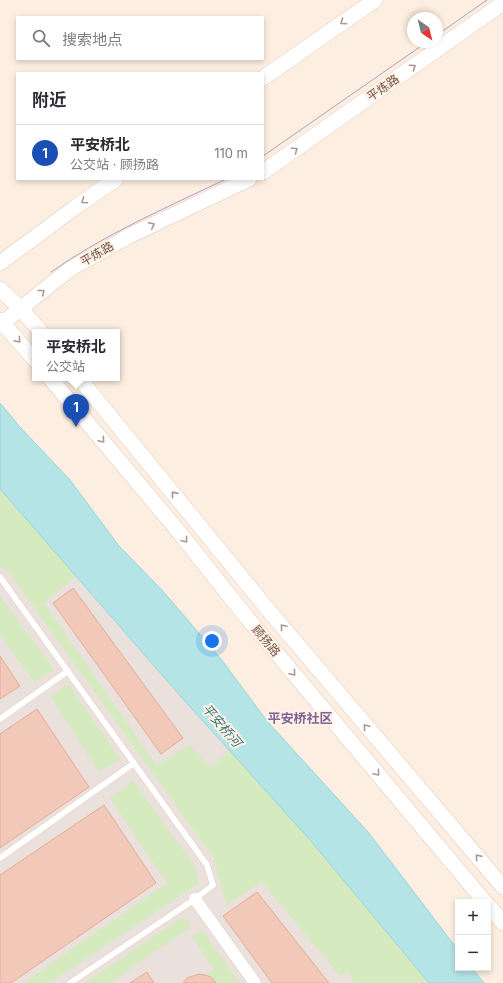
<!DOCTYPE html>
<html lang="zh">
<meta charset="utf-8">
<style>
:root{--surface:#fff;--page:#f2f2f3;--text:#2b2b33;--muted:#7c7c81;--line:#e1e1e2;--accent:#e85543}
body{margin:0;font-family:Inter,"Noto Sans SC",sans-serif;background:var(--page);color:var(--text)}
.controls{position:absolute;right:12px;bottom:12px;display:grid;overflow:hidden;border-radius:0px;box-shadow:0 2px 6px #0003}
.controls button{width:36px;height:36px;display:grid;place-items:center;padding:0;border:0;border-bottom:1px solid var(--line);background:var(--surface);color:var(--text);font:20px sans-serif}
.compass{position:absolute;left:407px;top:12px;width:36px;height:36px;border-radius:50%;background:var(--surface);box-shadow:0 2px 6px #0003;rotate:145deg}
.you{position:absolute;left:212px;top:641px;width:14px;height:14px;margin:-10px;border:3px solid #fff;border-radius:50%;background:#1a73e8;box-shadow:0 0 0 6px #1a73e833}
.badge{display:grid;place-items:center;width:26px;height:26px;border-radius:50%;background:var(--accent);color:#fff;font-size:13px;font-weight:700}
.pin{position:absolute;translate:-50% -33px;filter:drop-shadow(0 1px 2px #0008)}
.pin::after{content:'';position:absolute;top:21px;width:14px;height:12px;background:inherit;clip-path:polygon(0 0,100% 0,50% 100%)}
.popup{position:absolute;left:32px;top:329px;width:88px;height:52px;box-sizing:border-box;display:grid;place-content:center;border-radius:0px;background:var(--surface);filter:drop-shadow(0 1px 3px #0005);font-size:13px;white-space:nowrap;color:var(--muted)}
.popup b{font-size:15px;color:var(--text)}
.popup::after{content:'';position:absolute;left:50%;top:100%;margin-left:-8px;border:8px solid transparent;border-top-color:var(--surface)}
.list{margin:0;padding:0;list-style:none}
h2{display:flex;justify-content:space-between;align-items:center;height:52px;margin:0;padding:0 16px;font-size:17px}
h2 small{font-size:13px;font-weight:400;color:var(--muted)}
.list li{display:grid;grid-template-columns:26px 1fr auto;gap:12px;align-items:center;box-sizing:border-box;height:56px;padding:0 16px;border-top:1px solid var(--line)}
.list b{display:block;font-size:15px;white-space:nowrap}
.list p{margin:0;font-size:13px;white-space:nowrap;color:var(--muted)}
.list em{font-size:13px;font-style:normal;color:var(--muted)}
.icon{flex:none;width:22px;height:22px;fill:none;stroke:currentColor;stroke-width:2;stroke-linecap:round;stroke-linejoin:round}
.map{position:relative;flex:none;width:503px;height:983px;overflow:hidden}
.search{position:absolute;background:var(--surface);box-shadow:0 2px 6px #0003;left:16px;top:16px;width:248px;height:44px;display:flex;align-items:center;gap:10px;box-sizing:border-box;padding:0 14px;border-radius:0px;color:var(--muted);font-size:15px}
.panel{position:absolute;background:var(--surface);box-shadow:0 2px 6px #0003;left:16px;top:72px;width:248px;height:108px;border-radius:0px}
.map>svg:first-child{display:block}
.industrial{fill:#ebe1dc}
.green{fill:#d5eabf}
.water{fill:#b5e4e6;stroke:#9bd5d7}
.building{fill:#f2c8b8;stroke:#e5ac98}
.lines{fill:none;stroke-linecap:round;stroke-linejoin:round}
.service-casing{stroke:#e2cbbf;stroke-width:7}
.minor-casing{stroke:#e2cbbf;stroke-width:13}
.tertiary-casing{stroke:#e2cbbf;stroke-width:16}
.service{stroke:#fff;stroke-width:6}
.minor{stroke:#fff;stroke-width:12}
.tertiary{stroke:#fff;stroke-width:15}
.tram{stroke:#afa0c5;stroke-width:1}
.oneway{stroke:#ab9791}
.labels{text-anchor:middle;stroke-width:4;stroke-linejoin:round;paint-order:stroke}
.street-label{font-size:12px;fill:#735247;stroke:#fff3e7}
.neighbourhood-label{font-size:13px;font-weight:bold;fill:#7f6397;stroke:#fff3e7}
.water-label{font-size:13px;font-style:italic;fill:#3c7679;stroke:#fff3e7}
</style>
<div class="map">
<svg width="503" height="983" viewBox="0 0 503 983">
<rect width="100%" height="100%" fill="#fceee0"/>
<path class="industrial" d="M 0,489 L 183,699 L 310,840 L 429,983 L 0,983 Z"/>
<g class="green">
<path d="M 0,489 L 76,576 L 44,603 L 156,765 L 190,745 L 211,767 L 230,751 L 310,840 L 429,983 L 355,983 L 347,971 L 340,976 L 262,882 L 227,905 L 213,857 L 8,571 L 0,567 Z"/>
<path d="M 0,596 L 54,670 L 34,682 L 0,634 Z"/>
<path d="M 68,684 L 121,760 L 98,771 L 51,697 Z"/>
<path d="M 133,781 L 194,865 L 199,883 L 50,983 L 23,983 L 167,883 L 110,798 Z"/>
<path d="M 180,919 L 190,920 L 189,928 L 110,983 L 85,983 Z"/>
<path d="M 203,931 L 240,983 L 196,983 L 214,970 L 192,936 Z"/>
</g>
<path class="water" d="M 0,403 L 19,426 L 70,480 L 119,546 L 162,590 L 221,659 L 267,721 L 368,832 L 458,950 L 458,968 L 472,968 L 484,983 L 429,983 L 310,840 L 183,699 L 0,489 Z"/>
<g class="building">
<path d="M 73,588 L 183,738 L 161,754 L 53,603 Z"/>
<path d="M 0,656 L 20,686 L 0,699 Z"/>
<path d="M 37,709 L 89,787 L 0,848 L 0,734 Z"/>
<path d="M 104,805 L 156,883 L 11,983 L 0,983 L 0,875 Z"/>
<path d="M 257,892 L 329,983 L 272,983 L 223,916 Z"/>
<path d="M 147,972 L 154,983 L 130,983 Z"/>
<path d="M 199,974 L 205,975 L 211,977 L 216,983 L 183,983 L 187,978 Z"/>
</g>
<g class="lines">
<defs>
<g id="service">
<path d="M 0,577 L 207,865 L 213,885 L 195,899 L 70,983"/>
<path d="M 0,719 L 68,671"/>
<path d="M 0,858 L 134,763"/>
</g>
<path id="minor" d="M 195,899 L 255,983"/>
<g id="tertiary">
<path d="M 263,78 L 375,0"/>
<path d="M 263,172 L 503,3"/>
<path d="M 0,263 L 77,206 L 116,179"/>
<path d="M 0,289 L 21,309 L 41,332"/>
<path d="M 0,320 L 35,360"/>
<path d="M 0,325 L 70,269 L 131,235 L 249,179"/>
<path d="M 50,378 L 179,532 L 248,619 L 485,902"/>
<path d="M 79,378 L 270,612 L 503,887"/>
<path d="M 488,905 L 503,923"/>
</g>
</defs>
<use href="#service" class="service-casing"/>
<use href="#minor" class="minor-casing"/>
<use href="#tertiary" class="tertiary-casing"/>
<use href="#service" class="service"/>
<use href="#minor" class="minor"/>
<use href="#tertiary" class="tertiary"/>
<g class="tram">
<path d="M 437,35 L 487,0"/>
<path d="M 263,156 L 427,42"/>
<path d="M 51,272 C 105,234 166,208 226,179"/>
</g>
</g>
<defs><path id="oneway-chevron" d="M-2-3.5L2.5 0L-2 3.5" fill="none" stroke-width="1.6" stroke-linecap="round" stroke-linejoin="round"/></defs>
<g class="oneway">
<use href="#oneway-chevron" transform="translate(343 22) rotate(145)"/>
<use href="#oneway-chevron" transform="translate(413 67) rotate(-35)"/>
<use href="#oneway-chevron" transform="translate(295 150) rotate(-35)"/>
<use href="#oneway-chevron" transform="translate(84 201) rotate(145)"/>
<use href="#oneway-chevron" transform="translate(152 225) rotate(-25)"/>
<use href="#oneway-chevron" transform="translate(42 292) rotate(-39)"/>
<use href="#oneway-chevron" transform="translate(18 340) rotate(50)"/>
<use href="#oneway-chevron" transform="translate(102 440) rotate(50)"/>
<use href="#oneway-chevron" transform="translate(174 494) rotate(-129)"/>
<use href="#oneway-chevron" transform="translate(185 540) rotate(52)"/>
<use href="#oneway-chevron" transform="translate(283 627) rotate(-130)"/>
<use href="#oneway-chevron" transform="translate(293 673) rotate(50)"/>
<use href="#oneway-chevron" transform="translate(366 727) rotate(-130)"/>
<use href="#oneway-chevron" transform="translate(377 773) rotate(50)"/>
<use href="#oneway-chevron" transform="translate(478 857) rotate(-131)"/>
</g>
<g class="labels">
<g class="street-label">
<text transform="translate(383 88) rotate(-35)" y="4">平炼路</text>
<text transform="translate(97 254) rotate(-30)" y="4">平炼路</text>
<text transform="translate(266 641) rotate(50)" y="4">顾扬路</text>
</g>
<g class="neighbourhood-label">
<text x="300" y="723">平安桥社区</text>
</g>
<g class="water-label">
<text transform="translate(222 725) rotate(49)" y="5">平安桥河</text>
</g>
</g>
</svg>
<div class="controls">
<button>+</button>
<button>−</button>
</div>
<svg class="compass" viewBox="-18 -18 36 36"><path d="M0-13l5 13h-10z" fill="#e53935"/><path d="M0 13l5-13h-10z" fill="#7c7c81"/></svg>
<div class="you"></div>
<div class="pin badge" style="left:76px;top:427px;background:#1a4fb4">1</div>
<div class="popup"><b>平安桥北</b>公交站</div>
<div class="search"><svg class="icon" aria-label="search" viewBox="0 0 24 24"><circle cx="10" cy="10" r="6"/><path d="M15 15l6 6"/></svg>搜索地点</div>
<section class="panel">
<h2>附近<small></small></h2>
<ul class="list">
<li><span class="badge" style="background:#1a4fb4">1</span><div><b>平安桥北</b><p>公交站 · 顾扬路</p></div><em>110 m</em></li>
</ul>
</section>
</div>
